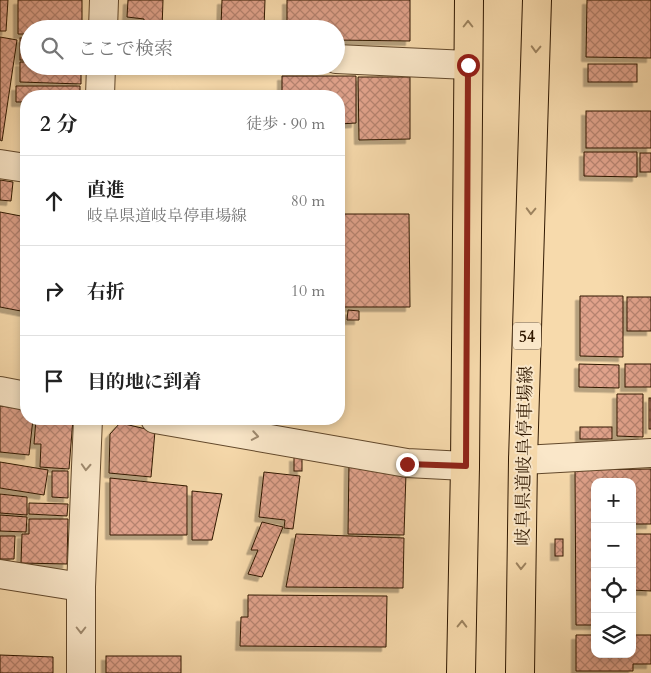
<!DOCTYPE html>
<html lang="ja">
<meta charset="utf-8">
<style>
:root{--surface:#fff;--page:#f2f2f2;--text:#222;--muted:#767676;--line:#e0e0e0}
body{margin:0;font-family:Cardo,"Noto Serif JP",serif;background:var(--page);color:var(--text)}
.controls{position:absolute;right:15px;bottom:15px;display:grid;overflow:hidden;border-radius:10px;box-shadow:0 2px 8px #0003}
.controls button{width:45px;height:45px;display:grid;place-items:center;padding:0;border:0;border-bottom:1px solid var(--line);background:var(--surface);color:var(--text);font:25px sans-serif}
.stop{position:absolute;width:15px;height:15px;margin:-11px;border:4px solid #8f2418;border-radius:50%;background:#fff}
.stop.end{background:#8f2418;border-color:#fff;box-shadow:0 1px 5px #0008}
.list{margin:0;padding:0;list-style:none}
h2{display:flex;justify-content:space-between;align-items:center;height:65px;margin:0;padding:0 20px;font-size:21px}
h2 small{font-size:16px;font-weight:400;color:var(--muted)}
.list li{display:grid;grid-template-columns:32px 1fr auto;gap:15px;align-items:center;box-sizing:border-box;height:90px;padding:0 20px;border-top:1px solid var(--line)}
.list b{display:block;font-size:19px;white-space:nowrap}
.list p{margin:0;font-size:16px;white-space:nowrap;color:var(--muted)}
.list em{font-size:16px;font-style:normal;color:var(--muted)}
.icon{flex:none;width:28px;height:28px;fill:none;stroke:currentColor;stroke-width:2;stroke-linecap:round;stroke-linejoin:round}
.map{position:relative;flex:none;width:651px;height:673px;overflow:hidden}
.search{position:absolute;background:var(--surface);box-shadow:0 2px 8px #0003;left:20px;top:20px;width:325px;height:55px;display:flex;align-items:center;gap:12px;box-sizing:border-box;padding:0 18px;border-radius:28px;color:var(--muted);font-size:19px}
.panel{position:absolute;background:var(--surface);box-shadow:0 2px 8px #0003;left:20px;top:90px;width:325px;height:335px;border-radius:20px}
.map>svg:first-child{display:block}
.building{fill:url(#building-cross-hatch);stroke:#301800;filter:url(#shadow)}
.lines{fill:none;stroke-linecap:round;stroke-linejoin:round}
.minor-casing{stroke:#62482b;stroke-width:30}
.major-casing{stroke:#301800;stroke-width:30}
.minor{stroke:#fae7c9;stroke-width:28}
.major{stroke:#f7daac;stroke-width:28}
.oneway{stroke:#9d835f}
.oneway2{stroke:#9f8a6f}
.route{stroke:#8f2418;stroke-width:6}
.labels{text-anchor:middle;stroke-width:4;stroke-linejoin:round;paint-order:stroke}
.shield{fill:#fae7c9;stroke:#6d563c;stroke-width:1}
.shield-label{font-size:16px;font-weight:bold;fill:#301800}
.street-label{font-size:18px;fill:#301800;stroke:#fae7c9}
</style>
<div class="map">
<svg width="651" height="673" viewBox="0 0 651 673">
<defs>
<pattern id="building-cross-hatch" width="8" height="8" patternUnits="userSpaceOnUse" patternTransform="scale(1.25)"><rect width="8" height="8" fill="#e0a28b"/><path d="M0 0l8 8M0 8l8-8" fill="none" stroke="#b6836f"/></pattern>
<filter id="shadow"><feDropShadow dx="-4.5" dy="4.5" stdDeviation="0" flood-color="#0004"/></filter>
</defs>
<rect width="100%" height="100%" fill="#f7daac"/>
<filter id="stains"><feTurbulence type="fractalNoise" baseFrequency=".004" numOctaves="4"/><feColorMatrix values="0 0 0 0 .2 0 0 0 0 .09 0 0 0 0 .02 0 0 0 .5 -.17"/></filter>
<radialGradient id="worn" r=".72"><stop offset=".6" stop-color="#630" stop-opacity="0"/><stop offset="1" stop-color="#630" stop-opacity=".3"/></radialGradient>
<g class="building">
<path d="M 0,0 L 8,0 L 6,31 L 0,31 Z"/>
<path d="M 18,0 L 82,0 L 82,29 L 29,29 L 29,34 L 18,34 Z"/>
<path d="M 128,0 L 163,0 L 162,29 L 144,29 L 144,19 L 127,17 Z"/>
<path d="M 222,0 L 265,0 L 264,28 L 221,26 Z"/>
<path d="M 287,0 L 410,0 L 410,41 L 336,40 L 336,29 L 287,29 Z"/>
<path d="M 587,0 L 651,0 L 651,58 L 586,57 Z"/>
<path d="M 0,37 L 17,40 L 2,141 L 0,140 Z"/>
<rect x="20" y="38" width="9" height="22"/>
<path d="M 20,62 L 29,62 L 29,66 L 81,66 L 81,84 L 20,82 Z"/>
<rect x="588" y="64" width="49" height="18"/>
<path d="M 282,76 L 356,76 L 356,123 L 339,124 L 339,96 L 282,96 Z"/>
<path d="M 358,77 L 410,77 L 410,139 L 359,140 Z"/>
<path d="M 16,86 L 80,86 L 80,96 L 26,96 L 26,102 L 16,102 Z"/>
<rect x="586" y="111" width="65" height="37"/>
<path d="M 584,152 L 637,152 L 637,177 L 584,176 Z"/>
<rect x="640" y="153" width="11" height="19"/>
<path d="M 0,180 L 13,182 L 11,201 L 0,200 Z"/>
<path d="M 0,212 L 26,217 L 26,312 L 0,307 Z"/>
<path d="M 339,214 L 409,214 L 410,307 L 339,307 Z"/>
<path d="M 580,296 L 623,296 L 623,357 L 580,356 Z"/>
<rect x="627" y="297" width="24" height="34"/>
<path d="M 348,310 L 359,311 L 359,320 L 347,320 Z"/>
<path d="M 579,364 L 619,365 L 619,388 L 579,387 Z"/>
<rect x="625" y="364" width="26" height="23"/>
<path d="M 617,394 L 643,394 L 643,437 L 617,436 Z"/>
<rect x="649" y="398" width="2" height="31"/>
<path d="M 0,406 L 26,409 L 26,419 L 33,419 L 29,455 L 0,452 Z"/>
<path d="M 36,419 L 73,419 L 69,469 L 40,467 L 41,444 L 34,444 Z"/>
<path d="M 120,423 L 155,431 L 151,477 L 109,473 L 110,434 Z"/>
<rect x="580" y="427" width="32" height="12"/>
<rect x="294" y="457" width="8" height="14"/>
<path d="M 0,462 L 48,470 L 44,495 L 0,488 Z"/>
<path d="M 349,463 L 406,473 L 404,535 L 348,534 Z"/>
<path d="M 651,469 L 651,524 L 632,524 L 632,482 L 595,482 L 595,625 L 576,625 L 575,470 Z"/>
<path d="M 52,471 L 68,471 L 68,498 L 52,497 Z"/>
<path d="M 264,472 L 300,476 L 293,529 L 284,528 L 285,520 L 259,517 Z"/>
<path d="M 110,478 L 187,486 L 187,535 L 110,535 Z"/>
<path d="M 192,491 L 222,494 L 212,540 L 192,540 Z"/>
<path d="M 0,494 L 27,497 L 27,515 L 0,513 Z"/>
<path d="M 29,503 L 68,504 L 67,516 L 29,514 Z"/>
<path d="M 0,515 L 27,517 L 26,532 L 0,531 Z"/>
<path d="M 29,519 L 68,519 L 67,564 L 21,563 L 22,534 L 29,534 Z"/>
<path d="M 262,522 L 283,527 L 262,577 L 248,574 L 258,550 L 251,550 Z"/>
<path d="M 296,534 L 404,538 L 403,588 L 286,587 Z"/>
<path d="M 632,534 L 651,534 L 651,591 L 632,590 Z"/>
<path d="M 0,536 L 15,536 L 14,559 L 0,559 Z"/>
<rect x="555" y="539" width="8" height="17"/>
<path d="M 248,595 L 387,596 L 386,647 L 240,646 L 241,617 L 248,617 Z"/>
<path d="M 576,635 L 595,635 L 595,654 L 632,654 L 632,635 L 651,635 L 651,664 L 633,664 L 633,671 L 576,671 Z"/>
<path d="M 0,655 L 53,657 L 53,673 L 0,673 Z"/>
<rect x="106" y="656" width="75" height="17"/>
</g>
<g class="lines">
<defs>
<g id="minor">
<path d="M 103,29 L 104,0"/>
<path d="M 336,59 L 468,65"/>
<path d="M 100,96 L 101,66"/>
<path d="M 0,164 L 26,168"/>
<path d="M 0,391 L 26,396"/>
<path d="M 155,419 L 407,463 L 465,466"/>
<path d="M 523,460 L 651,453"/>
<path d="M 0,574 L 81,587"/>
<path d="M 81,673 L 81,587 L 88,419"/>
</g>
<g id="major">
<path d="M 461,673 L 465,466 L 469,0"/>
<path d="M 520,673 L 523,460 L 537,0"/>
</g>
</defs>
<use href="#minor" class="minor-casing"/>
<use href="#major" class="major-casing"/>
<use href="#minor" class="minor"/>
<use href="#major" class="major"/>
</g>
<defs><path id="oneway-chevron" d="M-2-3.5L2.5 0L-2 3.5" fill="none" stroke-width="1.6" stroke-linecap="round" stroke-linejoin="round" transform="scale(1.25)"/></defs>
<g class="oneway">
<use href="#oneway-chevron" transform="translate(468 24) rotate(-90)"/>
<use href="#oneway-chevron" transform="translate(536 49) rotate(92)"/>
<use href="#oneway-chevron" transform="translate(531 211) rotate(92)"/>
<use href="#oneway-chevron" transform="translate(521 566) rotate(91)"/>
<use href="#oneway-chevron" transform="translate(462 624) rotate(-89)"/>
</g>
<g class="oneway2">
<use href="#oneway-chevron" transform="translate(255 436) rotate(10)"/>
<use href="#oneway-chevron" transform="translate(86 467) rotate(93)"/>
<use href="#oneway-chevron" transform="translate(81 630) rotate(90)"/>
</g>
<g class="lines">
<path class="route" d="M 407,464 L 466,466 L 468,65"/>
</g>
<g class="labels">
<rect class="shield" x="513" y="322.5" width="28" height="27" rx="4"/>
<g class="shield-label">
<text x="527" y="342">54</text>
</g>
<g class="street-label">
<text transform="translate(524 456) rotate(-89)" y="6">岐阜県道岐阜停車場線</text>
</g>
</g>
<rect width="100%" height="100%" filter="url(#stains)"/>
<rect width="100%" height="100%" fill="url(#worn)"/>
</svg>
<div class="controls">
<button>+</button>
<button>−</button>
<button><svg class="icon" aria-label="locate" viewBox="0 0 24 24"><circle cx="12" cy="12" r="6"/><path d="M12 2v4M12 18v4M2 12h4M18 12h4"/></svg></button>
<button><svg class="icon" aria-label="layers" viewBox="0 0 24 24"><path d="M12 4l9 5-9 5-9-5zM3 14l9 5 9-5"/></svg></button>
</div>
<div class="stop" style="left:468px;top:65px"></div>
<div class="stop end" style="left:407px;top:464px"></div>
<div class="search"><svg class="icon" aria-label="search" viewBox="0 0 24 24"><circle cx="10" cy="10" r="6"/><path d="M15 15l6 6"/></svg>ここで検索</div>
<section class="panel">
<h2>2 分<small>徒歩 · 90 m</small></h2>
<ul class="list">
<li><svg class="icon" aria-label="ahead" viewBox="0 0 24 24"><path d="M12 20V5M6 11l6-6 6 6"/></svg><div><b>直進</b><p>岐阜県道岐阜停車場線</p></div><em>80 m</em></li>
<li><svg class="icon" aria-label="right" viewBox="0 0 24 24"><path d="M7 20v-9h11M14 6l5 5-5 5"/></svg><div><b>右折</b></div><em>10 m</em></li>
<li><svg class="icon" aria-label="arrive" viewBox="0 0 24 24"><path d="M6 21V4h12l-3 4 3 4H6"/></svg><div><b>目的地に到着</b></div></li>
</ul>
</section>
</div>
